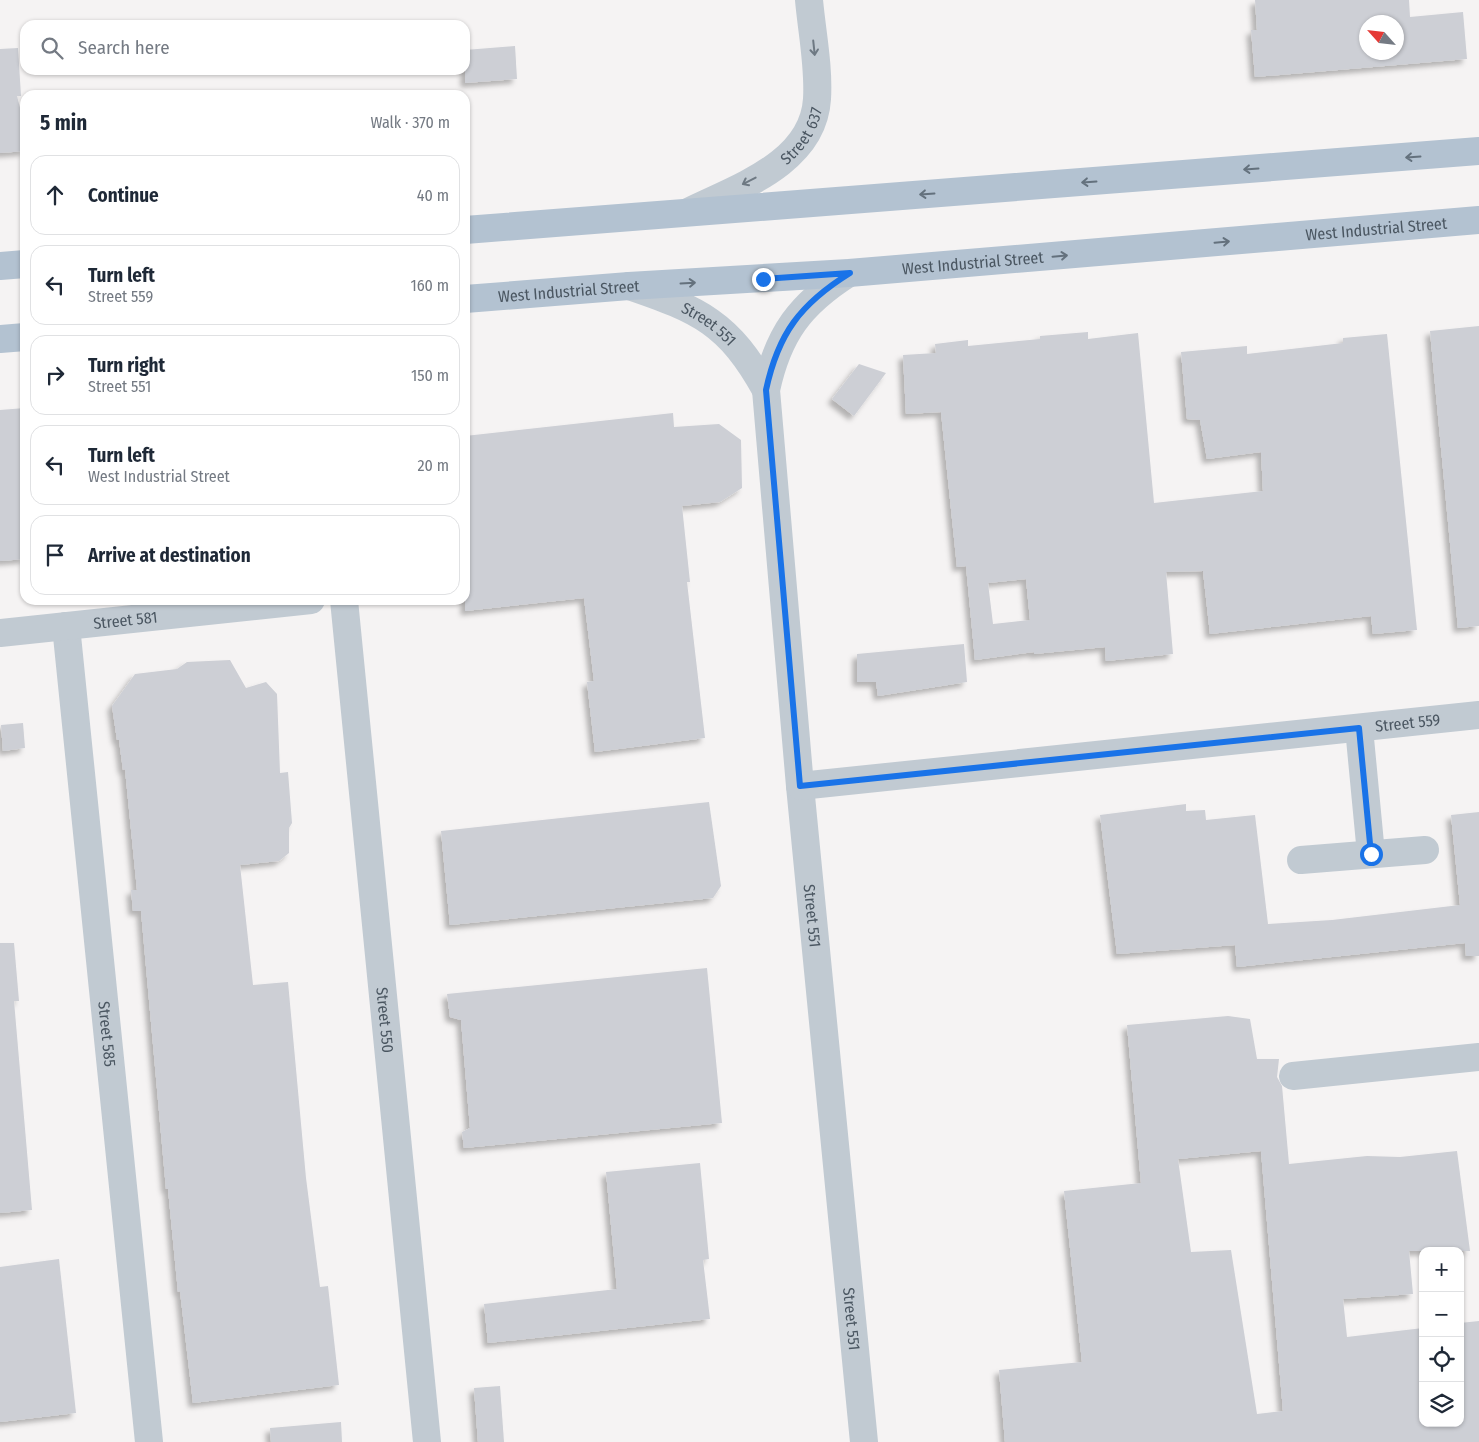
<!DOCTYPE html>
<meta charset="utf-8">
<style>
:root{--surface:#fff;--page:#f2f2f3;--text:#1f2937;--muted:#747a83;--line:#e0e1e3}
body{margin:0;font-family:"Fira Sans Condensed",sans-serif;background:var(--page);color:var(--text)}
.controls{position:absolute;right:15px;bottom:15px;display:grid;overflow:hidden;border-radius:10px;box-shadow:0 1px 4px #0004}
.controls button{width:45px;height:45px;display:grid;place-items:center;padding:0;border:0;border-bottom:1px solid var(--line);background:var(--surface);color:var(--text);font:25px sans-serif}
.compass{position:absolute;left:1359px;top:15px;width:45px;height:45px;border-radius:50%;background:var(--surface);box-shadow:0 1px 4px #0004;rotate:297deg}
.stop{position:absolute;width:15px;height:15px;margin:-11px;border:4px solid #1a73e8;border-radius:50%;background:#fff}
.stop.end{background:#1a73e8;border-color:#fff;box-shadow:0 1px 5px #0008}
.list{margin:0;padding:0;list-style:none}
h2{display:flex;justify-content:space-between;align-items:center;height:65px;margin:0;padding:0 20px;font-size:21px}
h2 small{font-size:16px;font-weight:400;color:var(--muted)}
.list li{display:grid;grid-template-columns:32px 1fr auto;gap:15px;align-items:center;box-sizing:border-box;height:80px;margin:0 10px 10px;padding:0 10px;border:1px solid var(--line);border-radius:15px}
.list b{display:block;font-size:19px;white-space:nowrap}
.list p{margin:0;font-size:16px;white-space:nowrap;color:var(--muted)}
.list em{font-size:16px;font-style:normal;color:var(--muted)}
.icon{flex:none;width:28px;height:28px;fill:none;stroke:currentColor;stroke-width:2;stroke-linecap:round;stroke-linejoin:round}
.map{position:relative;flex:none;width:1479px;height:1442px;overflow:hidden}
.search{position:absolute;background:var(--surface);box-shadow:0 1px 4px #0004;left:20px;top:20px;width:450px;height:55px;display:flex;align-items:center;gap:12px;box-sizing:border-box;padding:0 18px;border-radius:15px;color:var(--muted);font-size:19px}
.panel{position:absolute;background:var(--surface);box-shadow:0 1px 4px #0004;left:20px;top:90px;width:450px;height:515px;border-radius:15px}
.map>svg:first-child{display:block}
.building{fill:#cdcfd5;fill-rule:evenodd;filter:url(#shadow)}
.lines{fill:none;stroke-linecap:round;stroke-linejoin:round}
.minor{stroke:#c1cad2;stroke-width:28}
.major{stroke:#b3c2d1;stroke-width:28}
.oneway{stroke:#6e7983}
.oneway2{stroke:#64717d}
.route{stroke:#1a73e8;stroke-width:6}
.labels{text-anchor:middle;stroke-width:4;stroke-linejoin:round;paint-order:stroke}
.street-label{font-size:16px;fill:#4a5661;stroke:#fff}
</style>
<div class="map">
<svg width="1479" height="1442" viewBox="0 0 1479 1442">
<defs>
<filter id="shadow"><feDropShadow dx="-4.5" dy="4.5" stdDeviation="2.5" flood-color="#0004"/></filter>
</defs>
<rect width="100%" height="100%" fill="#f5f3f3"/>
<g class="building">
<path d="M 1255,0 L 1409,0 L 1410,17 L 1463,12 L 1467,59 L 1255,77 L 1251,30 L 1257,30 ZM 1366,22 L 1396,22 L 1396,52 L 1366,52 Z"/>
<path d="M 515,46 L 517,79 L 465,83 L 465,50 Z"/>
<path d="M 18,48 L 21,96 L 17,96 L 25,127 L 25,151 L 0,153 L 0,49 Z"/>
<path d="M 1479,326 L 1479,626 L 1458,628 L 1430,331 Z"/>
<path d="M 1088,332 L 1088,339 L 1138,333 L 1154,503 L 1263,491 L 1261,452 L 1207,459 L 1200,420 L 1187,419 L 1181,352 L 1247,346 L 1247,354 L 1343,343 L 1343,338 L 1387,334 L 1417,630 L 1373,634 L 1371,616 L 1210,634 L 1203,571 L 1166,572 L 1173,654 L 1106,661 L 1105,647 L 1034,654 L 1034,652 L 975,660 L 966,566 L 957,567 L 941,412 L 906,414 L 903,355 L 936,353 L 935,344 L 968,340 L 968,346 L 1040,339 L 1040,336 ZM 1026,579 L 1030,620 L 993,624 L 988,583 Z"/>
<path d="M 859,364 L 886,373 L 854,416 L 832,399 Z"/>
<path d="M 25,408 L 25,559 L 0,561 L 0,410 Z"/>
<path d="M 673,413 L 674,427 L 719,424 L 741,440 L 742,488 L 720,502 L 682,506 L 690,582 L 687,582 L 705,738 L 595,752 L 587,682 L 594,681 L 584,598 L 465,611 L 465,436 Z"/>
<path d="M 964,644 L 967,682 L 878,696 L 876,682 L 857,682 L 857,654 Z"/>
<path d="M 230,660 L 246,688 L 266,682 L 277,694 L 280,773 L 288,772 L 292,823 L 289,828 L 289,853 L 279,861 L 240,865 L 253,985 L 288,982 L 306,1178 L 320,1287 L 328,1286 L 339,1385 L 193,1403 L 180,1291 L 178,1292 L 168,1189 L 166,1189 L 141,911 L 133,911 L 131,890 L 137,890 L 125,769 L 123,770 L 119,740 L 117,740 L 112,706 L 135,674 L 177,669 L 187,662 Z"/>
<path d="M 23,723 L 25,748 L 3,751 L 1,725 Z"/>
<path d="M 709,802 L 721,886 L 713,898 L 450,925 L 441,831 Z"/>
<path d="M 1186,804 L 1186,811 L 1205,810 L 1206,820 L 1255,815 L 1268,924 L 1332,920 L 1460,905 L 1451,815 L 1479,812 L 1479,956 L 1466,956 L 1465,943 L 1237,967 L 1235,945 L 1117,954 L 1100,815 Z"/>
<path d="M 0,943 L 14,943 L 19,1001 L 14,1001 L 32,1210 L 0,1213 Z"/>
<path d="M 707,968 L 722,1123 L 464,1148 L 462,1132 L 470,1128 L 461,1020 L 450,1017 L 447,994 Z"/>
<path d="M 1228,1016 L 1250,1019 L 1257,1059 L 1279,1059 L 1277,1077 L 1282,1086 L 1289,1164 L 1367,1156 L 1400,1157 L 1457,1151 L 1470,1251 L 1409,1251 L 1413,1294 L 1343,1299 L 1347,1337 L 1423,1328 L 1423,1423 L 1460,1423 L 1460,1323 L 1479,1321 L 1479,1442 L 1005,1442 L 999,1370 L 1082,1362 L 1064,1191 L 1141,1183 L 1127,1025 ZM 1261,1151 L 1283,1411 L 1257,1414 L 1231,1250 L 1191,1252 L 1178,1159 Z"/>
<path d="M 700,1163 L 709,1259 L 703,1260 L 710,1319 L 488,1343 L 484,1304 L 617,1289 L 606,1172 Z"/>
<path d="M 59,1259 L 76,1413 L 0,1422 L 0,1267 Z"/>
<path d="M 500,1386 L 504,1442 L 478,1442 L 474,1388 Z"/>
<path d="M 341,1422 L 342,1442 L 271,1442 L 270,1428 Z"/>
</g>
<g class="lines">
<g class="minor">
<path id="s1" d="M 688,212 C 736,188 813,164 817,99 C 819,66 812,33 809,0"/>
<path id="s2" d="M 849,273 C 800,304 778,334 766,390 L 800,786 L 864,1442"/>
<path id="s3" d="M 629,286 C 700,310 729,323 766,390"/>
<path id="s4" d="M 344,600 L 427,1442"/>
<path id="s5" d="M 66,626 L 149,1442"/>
<path id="s6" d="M 0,633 L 311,600"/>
<path d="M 1359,728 L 1371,854"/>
<path id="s7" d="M 800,786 L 1479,715"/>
<path d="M 1301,860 L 1425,850"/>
<path d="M 1293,1076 L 1479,1057"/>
</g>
<g class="major">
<path d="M 465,230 L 1479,151"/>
<path d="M 0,266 L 25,264"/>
<path id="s8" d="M 465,299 L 629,286 L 849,273 L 1479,220"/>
<path d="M 0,339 L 25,337"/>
</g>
</g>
<defs><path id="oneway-shaft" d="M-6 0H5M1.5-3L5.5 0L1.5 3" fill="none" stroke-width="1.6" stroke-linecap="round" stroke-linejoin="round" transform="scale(1.25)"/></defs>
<g class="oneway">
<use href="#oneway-shaft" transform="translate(814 48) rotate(84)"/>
<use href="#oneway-shaft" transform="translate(749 181) rotate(153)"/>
</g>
<g class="oneway2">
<use href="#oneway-shaft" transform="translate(1413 157) rotate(176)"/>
<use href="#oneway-shaft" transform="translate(1251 169) rotate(176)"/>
<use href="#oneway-shaft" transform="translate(1089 182) rotate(176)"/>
<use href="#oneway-shaft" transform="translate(927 194) rotate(176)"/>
<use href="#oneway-shaft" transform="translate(1222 242) rotate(-5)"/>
<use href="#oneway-shaft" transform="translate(1060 256) rotate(-5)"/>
<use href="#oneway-shaft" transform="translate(688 283) rotate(-3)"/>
</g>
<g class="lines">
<path class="route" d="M 763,279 L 850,273 C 800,304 778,334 766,390 L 800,786 L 1359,728 L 1371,854"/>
</g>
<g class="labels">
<g class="street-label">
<text dy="6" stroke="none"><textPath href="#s1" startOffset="140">Street 637</textPath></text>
<text dy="6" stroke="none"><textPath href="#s8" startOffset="914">West Industrial Street</textPath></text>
<text dy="6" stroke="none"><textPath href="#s8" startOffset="509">West Industrial Street</textPath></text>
<text dy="6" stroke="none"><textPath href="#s8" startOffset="104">West Industrial Street</textPath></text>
<text dy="6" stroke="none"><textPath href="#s3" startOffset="89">Street 551</textPath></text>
<text dy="6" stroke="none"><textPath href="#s6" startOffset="126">Street 581</textPath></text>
<text dy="6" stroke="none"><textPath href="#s7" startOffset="611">Street 559</textPath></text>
<text dy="6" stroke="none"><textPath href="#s2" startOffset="676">Street 551</textPath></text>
<text dy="6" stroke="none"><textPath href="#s4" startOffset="422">Street 550</textPath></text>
<text dy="6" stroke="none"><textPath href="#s5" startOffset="410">Street 585</textPath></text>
<text dy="6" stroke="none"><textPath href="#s2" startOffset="1081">Street 551</textPath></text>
</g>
</g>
</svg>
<div class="controls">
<button>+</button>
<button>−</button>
<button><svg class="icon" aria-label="locate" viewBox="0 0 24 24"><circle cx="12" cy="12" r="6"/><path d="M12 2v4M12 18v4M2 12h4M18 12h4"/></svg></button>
<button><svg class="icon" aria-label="layers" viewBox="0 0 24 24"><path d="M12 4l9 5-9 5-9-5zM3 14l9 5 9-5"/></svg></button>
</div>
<svg class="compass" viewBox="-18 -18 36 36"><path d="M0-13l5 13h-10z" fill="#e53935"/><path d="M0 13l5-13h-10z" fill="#747a83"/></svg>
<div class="stop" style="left:1371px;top:854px"></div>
<div class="stop end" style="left:763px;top:279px"></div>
<div class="search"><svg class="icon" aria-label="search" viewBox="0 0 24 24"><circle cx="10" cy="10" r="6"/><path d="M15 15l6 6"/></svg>Search here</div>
<section class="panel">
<h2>5 min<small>Walk · 370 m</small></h2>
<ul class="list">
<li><svg class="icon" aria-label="ahead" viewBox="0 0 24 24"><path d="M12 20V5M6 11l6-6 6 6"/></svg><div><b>Continue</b></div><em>40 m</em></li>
<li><svg class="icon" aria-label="left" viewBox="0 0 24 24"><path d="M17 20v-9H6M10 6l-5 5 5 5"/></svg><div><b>Turn left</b><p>Street 559</p></div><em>160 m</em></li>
<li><svg class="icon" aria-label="right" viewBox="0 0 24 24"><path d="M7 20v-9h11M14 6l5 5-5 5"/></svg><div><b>Turn right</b><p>Street 551</p></div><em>150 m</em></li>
<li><svg class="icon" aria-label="left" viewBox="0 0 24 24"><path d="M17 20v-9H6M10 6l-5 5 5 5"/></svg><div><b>Turn left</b><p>West Industrial Street</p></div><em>20 m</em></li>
<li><svg class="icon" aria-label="arrive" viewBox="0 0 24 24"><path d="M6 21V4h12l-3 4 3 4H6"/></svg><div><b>Arrive at destination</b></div></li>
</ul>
</section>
</div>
